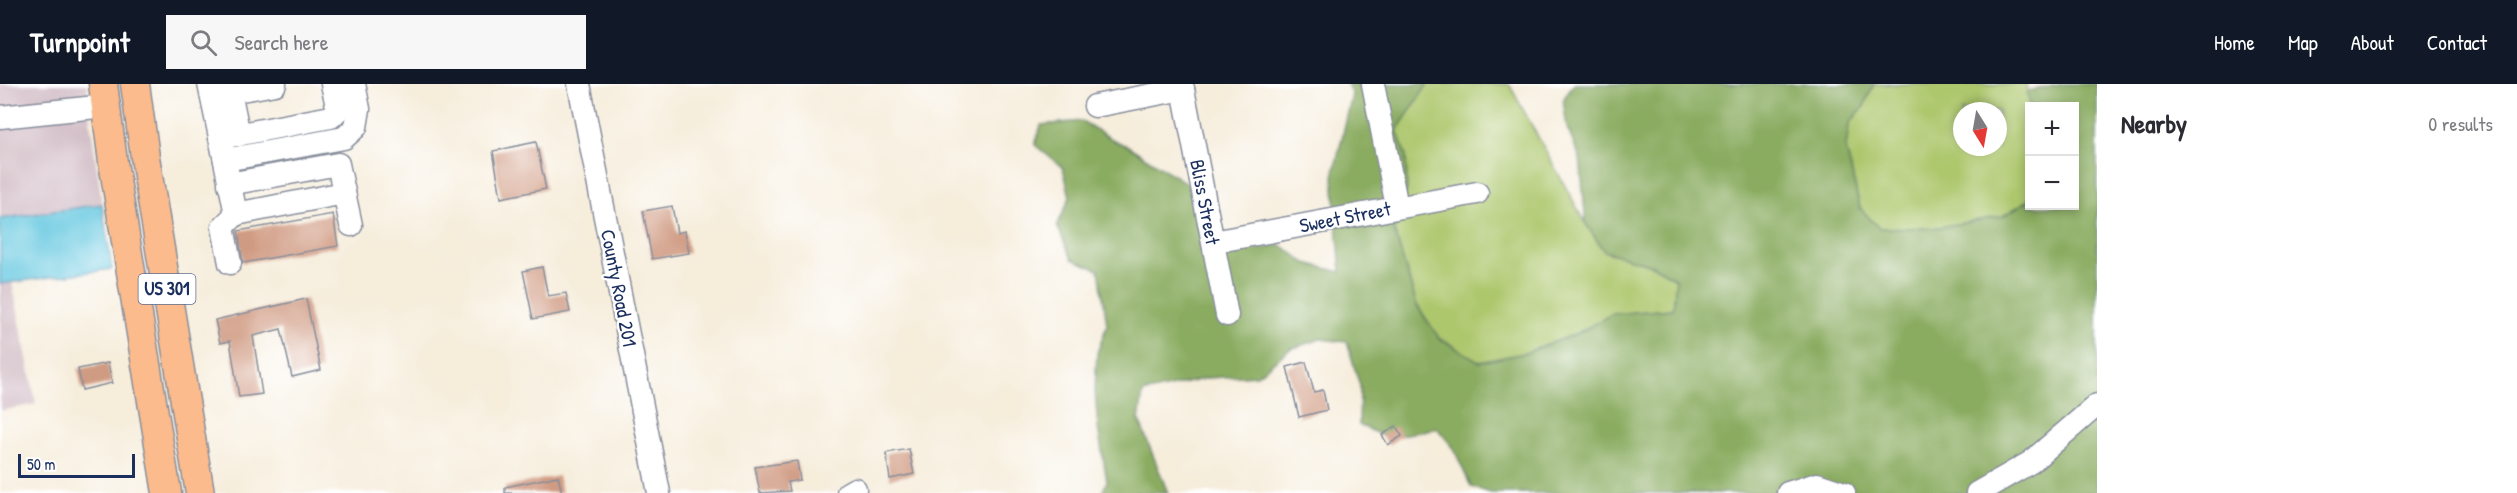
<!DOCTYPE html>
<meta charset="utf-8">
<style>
:root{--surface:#fff;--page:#f7f7f7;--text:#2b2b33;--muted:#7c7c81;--line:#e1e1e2;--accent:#111827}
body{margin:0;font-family:"Patrick Hand",sans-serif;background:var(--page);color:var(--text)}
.controls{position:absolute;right:18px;top:18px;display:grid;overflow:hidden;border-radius:0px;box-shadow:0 3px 9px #0003}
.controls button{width:54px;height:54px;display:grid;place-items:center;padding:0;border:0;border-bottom:2px solid var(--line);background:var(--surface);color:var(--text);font:30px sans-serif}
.compass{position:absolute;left:1953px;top:18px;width:54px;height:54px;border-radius:50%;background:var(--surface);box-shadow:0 3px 9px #0003;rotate:169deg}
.scale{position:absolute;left:18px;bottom:15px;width:117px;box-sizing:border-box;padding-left:6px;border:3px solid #1b2f5e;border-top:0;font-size:16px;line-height:21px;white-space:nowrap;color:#1b2f5e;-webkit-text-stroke:4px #fff;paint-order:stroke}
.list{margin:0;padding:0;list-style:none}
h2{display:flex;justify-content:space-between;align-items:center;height:78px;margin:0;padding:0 24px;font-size:26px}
h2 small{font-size:20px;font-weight:400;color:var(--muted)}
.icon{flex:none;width:33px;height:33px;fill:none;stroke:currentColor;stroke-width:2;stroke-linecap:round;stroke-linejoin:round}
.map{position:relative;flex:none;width:2097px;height:409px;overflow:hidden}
header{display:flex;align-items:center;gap:36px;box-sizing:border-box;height:84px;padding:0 30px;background:var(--accent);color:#fff}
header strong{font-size:28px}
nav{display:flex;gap:33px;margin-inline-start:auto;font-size:21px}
.search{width:420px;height:54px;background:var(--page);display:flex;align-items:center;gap:15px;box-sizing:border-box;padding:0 21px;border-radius:0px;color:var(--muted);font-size:22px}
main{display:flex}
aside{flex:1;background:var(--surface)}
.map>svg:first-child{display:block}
.industrial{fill:#d2bdc6}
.green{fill:#adc76d;stroke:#647b66;stroke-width:1.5;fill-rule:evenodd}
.forest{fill:#8aac60;stroke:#526e5f;stroke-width:1.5}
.water{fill:#61c6df;stroke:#3e7a9e;stroke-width:1.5}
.building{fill:#d09b83}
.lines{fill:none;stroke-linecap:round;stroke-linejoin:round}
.minor-casing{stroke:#888e9c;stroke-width:25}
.major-casing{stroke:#888e9c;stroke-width:31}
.minor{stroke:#fff;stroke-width:22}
.major{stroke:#fbbb8c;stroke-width:28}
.labels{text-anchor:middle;stroke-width:4.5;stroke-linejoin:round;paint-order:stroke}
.shield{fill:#fff;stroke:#5f6d8e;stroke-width:1.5}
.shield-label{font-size:18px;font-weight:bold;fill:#1b2f5e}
.street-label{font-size:20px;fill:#1b2f5e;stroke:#fff}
</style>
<header>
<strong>Turnpoint</strong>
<div class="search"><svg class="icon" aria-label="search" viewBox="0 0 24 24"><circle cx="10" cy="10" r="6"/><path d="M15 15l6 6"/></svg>Search here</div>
<nav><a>Home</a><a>Map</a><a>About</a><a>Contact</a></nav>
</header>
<main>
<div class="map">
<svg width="2097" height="409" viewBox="0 0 2097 409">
<rect width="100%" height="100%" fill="#fff"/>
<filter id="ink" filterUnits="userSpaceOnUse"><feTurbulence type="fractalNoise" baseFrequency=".0167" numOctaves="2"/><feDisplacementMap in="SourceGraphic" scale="12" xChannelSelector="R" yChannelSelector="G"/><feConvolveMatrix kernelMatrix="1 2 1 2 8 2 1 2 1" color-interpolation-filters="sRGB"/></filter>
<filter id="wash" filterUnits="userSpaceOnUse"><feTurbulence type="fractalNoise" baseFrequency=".008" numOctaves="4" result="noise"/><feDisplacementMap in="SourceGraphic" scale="24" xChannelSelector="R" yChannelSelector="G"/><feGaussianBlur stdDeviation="1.35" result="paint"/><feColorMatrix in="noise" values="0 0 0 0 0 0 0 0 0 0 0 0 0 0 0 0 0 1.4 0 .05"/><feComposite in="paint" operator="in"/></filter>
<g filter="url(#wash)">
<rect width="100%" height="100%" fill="#f6eddb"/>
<g class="industrial">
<path d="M 0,0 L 87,0 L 90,37 L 102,120 L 0,135 Z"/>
<path d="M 12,198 L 36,320 L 0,327 L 0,200 Z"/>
</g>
<g class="green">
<path d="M 1428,0 L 1509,0 L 1586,140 L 1604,167 L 1652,181 L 1676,195 L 1673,225 L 1612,230 L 1576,250 L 1525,269 L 1480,278 L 1439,254 L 1417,221 L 1394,146 L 1407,105 L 1406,73 L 1397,46 Z"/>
<path d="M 1874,0 L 2026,0 L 2030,22 L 2029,116 L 2003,132 L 1934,144 L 1878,144 L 1860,124 L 1846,64 L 1849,40 L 1864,22 ZM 1962,27 L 1998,27 L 1998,63 L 1962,63 Z"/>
</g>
<path class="forest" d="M 1347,0 L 1428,0 L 1397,46 L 1406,73 L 1407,105 L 1394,146 L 1417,222 L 1439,254 L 1480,278 L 1525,269 L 1576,250 L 1612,230 L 1673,225 L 1676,195 L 1652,181 L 1604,167 L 1586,140 L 1580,74 L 1567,44 L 1563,16 L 1573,0 L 1874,0 L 1864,22 L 1849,40 L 1846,64 L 1860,124 L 1879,144 L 1934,144 L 2003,132 L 2029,116 L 2030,122 L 2074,122 L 2074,22 L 2030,22 L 2027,7 L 2064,0 L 2097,0 L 2097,409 L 1491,409 L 1471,403 L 1453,363 L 1437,344 L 1387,354 L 1359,341 L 1360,302 L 1347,258 L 1320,255 L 1290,265 L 1257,291 L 1208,294 L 1143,309 L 1139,336 L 1168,409 L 1102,409 L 1107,397 L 1098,344 L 1095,306 L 1097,269 L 1107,241 L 1099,186 L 1072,175 L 1057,142 L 1070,113 L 1063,84 L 1035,61 L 1041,41 L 1082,37 L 1117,58 L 1128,62 L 1194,104 L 1215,137 L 1241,168 L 1281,161 L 1306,179 L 1341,188 L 1333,92 L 1352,11 Z"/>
<path class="water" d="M 102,120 L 112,185 L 0,200 L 0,135 Z"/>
<g id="blocks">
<g class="building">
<path d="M 536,58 L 546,105 L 501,114 L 493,67 Z"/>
<path d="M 672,122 L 677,149 L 685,147 L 689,169 L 652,175 L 643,127 Z"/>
<path d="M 333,130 L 338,162 L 243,179 L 238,147 Z"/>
<path d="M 542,183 L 548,212 L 566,209 L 570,228 L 533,235 L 523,187 Z"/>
<path d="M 306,215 L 321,286 L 292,293 L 281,245 L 253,252 L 262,310 L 239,313 L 230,257 L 220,259 L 215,236 Z"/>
<path d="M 1306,278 L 1314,308 L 1323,306 L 1327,326 L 1299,333 L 1287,283 Z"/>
<path d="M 108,279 L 112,299 L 82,306 L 78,285 Z"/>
<path d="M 1396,342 L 1402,352 L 1388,361 L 1382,351 Z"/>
<path d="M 909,365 L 914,390 L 890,395 L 886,369 Z"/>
<path d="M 797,377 L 800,396 L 788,398 L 790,407 L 760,409 L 755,383 Z"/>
<path d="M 558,392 L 562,409 L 505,409 L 505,403 Z"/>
</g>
</g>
</g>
<g filter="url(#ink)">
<use href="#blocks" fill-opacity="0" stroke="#888e9c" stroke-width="1.5"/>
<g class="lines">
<defs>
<g id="minor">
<path d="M 209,0 L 236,130 L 223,143 L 230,179"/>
<path d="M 579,0 L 659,409"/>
<path d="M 1182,0 L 1227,231"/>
<path d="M 1373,0 L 1397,123"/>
<path d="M 1095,22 L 1183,5"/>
<path d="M 0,33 L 106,22"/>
<path d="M 239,51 L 230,8 L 275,0"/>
<path d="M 220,54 L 331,33 L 338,26 L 332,0"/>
<path d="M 225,76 L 344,54 L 356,43 L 359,25 L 354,0"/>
<path d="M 229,100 L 338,80 L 351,141"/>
<path d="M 236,130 L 344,109"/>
<path d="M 1213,158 L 1477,109"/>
<path d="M 848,409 L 855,405"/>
<path d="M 1788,409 L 1817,400 L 1844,409"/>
<path d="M 1977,409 L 2031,378 L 2097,321"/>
</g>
<g id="major">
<path d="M 103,0 L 113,78 L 167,409"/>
<path d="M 135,0 L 145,73 L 200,409"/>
</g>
</defs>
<use href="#minor" class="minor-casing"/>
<use href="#major" class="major-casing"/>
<use href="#minor" class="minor"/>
<use href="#major" class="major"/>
</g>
</g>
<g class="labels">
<rect class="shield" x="138.5" y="190" width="57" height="30" rx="4.5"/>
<g class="shield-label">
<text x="167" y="211">US 301</text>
</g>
<g class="street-label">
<text transform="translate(1205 118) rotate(79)" y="7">Bliss Street</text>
<text transform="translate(1345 133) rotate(-11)" y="7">Sweet Street</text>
<text transform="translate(619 204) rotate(79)" y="7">County Road 201</text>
</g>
</g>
</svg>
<div class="controls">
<button>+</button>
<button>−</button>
</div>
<svg class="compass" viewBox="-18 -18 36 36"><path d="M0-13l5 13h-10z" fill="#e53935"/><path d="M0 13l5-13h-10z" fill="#7c7c81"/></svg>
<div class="scale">50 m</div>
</div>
<aside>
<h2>Nearby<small>0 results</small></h2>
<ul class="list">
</ul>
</aside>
</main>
